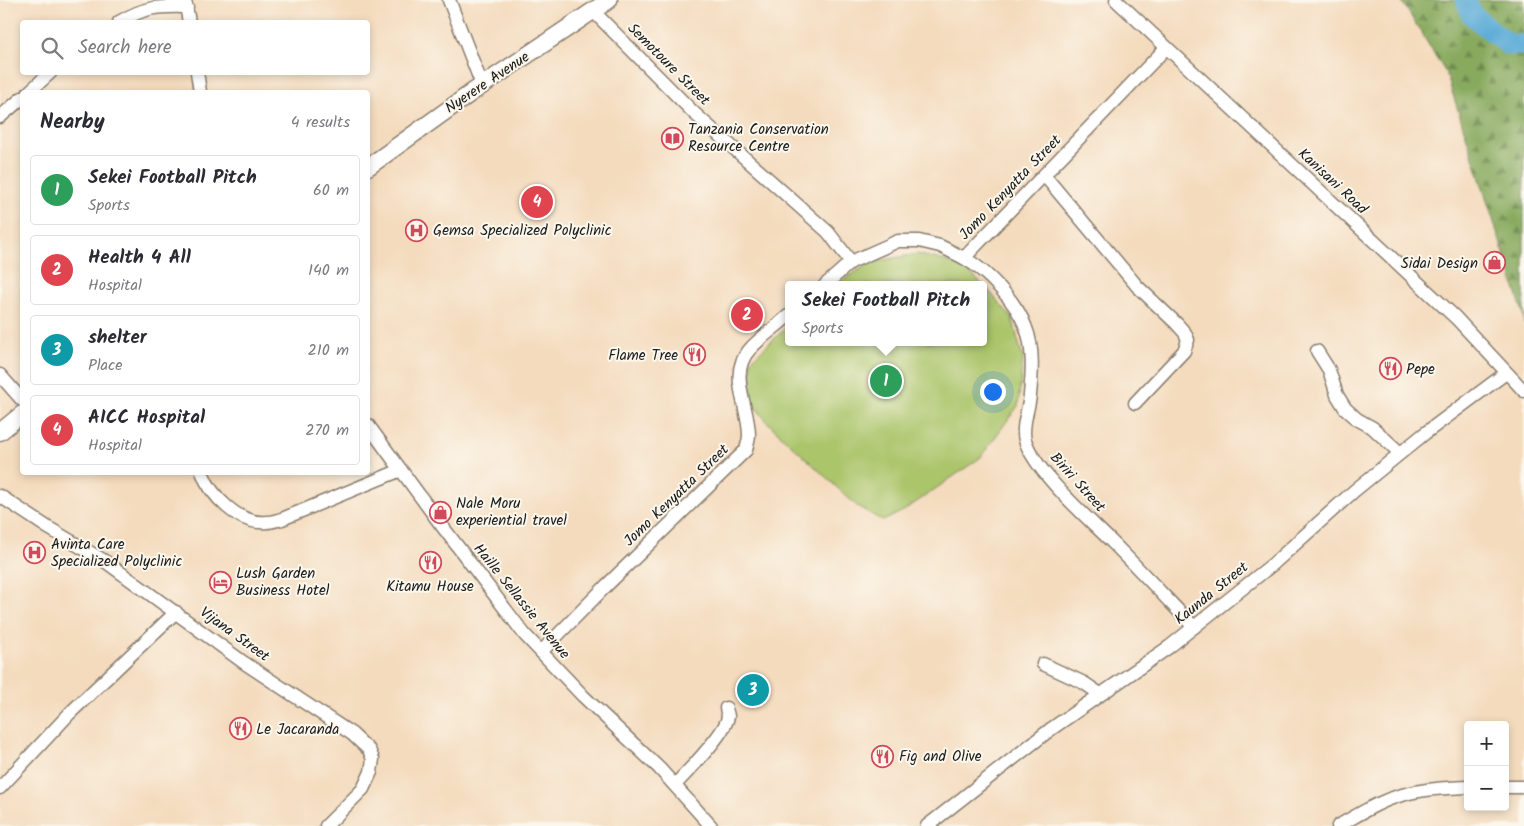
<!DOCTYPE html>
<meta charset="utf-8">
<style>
:root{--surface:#fff;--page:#f2f2f3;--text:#2b2b33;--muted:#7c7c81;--line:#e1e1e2;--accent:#d1495b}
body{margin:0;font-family:Kalam,sans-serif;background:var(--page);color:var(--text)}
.controls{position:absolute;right:15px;bottom:15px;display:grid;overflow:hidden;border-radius:5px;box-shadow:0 2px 8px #0003}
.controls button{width:45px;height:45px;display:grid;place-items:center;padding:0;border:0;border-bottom:1px solid var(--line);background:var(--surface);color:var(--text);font:25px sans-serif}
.you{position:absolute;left:992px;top:391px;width:18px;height:18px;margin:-12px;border:4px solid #fff;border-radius:50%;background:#1a73e8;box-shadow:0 0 0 8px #1a73e833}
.badge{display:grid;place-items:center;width:32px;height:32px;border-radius:50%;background:var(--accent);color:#fff;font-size:16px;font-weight:700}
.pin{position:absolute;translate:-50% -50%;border:2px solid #fff;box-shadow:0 1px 5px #0006}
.popup{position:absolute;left:785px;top:281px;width:202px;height:65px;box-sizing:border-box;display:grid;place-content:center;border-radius:5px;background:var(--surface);filter:drop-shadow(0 1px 4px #0005);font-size:16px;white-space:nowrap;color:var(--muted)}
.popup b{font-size:19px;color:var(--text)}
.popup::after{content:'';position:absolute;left:50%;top:100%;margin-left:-10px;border:10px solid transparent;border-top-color:var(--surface)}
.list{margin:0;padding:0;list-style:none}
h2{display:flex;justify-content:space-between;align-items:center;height:65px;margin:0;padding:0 20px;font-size:21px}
h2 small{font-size:16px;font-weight:400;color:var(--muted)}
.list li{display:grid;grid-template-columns:32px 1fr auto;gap:15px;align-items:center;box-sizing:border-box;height:70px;margin:0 10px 10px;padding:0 10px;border:1px solid var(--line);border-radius:5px}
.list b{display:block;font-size:19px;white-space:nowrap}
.list p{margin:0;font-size:16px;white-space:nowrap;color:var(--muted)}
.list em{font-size:16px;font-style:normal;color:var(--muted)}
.icon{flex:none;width:28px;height:28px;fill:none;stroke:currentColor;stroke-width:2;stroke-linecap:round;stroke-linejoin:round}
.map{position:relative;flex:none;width:1524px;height:826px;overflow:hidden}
.search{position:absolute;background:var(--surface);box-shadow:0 2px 8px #0003;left:20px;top:20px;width:350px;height:55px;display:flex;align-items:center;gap:12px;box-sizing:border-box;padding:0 18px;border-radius:5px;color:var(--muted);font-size:19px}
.panel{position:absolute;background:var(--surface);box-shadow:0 2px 8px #0003;left:20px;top:90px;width:350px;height:385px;border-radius:5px}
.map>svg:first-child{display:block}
.green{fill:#abc56b;stroke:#647044}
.forest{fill:url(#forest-firs);stroke:#52633e}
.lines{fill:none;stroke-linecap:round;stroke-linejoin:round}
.river{stroke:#5eadd8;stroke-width:21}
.minor-casing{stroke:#887c6d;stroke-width:15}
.major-casing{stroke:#887c6d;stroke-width:19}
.minor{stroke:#fff;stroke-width:12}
.major{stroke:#fff;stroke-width:16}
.labels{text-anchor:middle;stroke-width:4;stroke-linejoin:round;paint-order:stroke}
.street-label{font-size:15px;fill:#1c1c1c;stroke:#fbf7ec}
.poi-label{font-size:15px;fill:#1c1c1c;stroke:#fbf7ec;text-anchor:start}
</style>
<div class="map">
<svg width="1524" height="826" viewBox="0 0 1524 826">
<defs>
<pattern id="forest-firs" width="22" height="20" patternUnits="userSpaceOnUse" patternTransform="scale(1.25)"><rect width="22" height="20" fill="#88aa5f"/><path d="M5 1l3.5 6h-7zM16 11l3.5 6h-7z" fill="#6e8a4e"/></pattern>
</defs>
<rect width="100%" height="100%" fill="#fbf7ec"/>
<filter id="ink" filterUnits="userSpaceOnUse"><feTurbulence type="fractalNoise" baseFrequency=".02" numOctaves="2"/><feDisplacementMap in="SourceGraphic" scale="10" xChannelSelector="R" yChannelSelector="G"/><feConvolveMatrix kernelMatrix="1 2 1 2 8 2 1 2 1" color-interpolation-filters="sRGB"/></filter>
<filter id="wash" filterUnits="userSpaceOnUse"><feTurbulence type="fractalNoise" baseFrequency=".0096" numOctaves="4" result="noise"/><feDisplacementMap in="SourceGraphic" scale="20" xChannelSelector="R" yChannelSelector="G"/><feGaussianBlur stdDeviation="1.12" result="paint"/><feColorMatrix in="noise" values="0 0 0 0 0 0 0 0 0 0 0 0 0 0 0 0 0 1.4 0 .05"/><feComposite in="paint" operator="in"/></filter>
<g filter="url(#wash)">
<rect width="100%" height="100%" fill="#f4dbbe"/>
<g class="green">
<path d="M 917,254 L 961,265 L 983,285 L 835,285 L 872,262 Z"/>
<path d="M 984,285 L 1012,318 L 1023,359 L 1018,406 L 980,458 L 905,510 L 883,521 L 857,506 L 771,426 L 751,402 L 751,360 L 788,326 L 788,342 L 984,342 Z"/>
</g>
<path class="forest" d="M 1401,0 L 1524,0 L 1524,324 L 1523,313 L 1446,73 Z"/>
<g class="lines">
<path class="river" d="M 1466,0 L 1472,15 L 1509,45 L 1524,45"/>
</g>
</g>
<g filter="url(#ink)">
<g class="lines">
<defs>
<g id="minor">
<path d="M 449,0 L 482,85"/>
<path d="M 1116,0 L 1456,318 L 1524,391"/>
<path d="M 185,1 L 189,22"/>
<path d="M 593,11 L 694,113 L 828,232 L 851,262"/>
<path d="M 119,22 C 145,7 157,6 187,7"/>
<path d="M 197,72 L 200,92"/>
<path d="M 29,92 L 51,72"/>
<path d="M 0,117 L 22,98"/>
<path d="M 1044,175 L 1137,286 L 1177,324 L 1185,333 L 1188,340 L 1184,351 L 1135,403"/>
<path d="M 964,258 C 987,271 1017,302 1026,328 C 1034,348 1032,374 1030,395 C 1029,409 1021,426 1025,440 C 1035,472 1088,518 1113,543 C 1140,570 1167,599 1194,627"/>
<path d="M 825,285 L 851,262 L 898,241 L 919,241 L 940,246 L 964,258 L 1166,48"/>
<path d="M 1317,351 L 1329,370 L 1337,395 L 1345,408 L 1357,419 L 1373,428 L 1400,453"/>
<path d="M 0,375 L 22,400"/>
<path d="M 368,425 L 439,522 L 525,635 L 583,696 L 659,768 L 711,826"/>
<path d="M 202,472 C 211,496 239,525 267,522 C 272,522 277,520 282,519 L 401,470"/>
<path d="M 0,496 L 47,527 L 106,562 L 243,662 L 352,734 L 369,750 L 373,759 L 371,772 L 363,789 L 326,826"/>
<path d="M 541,652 L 607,585 L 746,450 C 747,445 749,440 749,435 C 749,406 727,374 750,349 C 761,337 776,327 788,316"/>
<path d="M 1043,664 L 1084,683 L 1100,694"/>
<path d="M 675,785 C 687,772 727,732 728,716 C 728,715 726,709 726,708"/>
<path d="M 1505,787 L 1524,787"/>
<path d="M 0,788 L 70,713 L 176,612"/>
<path d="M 927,826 L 1051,729 L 1169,647 L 1273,564 L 1354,491 L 1424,434 L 1506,373"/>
<path d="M 1338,826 C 1358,815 1379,801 1402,795 C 1423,789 1446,788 1468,787"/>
</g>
<g id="major">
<path d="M 368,167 L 471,93 L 609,0"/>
<path d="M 0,432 L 22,414"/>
</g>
</defs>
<use href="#minor" class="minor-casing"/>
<use href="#major" class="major-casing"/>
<use href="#minor" class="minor"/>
<use href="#major" class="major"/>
</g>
</g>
<defs>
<symbol id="library-ring" viewBox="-11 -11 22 22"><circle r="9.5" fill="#fbf7ec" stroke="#d1495b" stroke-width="1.5"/><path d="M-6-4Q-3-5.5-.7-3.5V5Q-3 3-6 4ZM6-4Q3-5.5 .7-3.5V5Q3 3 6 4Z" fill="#d1495b"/></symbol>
<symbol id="hospital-ring" viewBox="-11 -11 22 22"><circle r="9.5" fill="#fbf7ec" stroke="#d1495b" stroke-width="1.5"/><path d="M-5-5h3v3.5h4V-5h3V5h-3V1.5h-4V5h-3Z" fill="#d1495b"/></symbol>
<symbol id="shop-ring" viewBox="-11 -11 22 22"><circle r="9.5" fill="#fbf7ec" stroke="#d1495b" stroke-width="1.5"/><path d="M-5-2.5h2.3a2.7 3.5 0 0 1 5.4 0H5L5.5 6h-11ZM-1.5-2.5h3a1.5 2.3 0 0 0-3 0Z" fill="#d1495b"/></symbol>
<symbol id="restaurant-ring" viewBox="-11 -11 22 22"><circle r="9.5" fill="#fbf7ec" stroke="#d1495b" stroke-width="1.5"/><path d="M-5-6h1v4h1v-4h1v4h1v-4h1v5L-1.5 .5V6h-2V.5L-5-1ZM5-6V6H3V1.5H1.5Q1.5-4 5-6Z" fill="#d1495b"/></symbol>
<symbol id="hotel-ring" viewBox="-11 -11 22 22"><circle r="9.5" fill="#fbf7ec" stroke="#d1495b" stroke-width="1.5"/><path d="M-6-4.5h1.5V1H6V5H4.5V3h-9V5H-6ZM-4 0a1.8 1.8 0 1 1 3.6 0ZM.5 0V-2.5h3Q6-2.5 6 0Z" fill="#d1495b"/></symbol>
</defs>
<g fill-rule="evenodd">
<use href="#library-ring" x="660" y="126" width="25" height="25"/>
<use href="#hospital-ring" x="404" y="218" width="25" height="25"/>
<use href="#shop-ring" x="1482" y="250" width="25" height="25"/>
<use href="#restaurant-ring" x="682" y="342" width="25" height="25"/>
<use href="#restaurant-ring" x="1378" y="356" width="25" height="25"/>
<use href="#shop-ring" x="428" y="500" width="25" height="25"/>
<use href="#hospital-ring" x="22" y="540" width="25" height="25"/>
<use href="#restaurant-ring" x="418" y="550" width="25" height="25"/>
<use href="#hotel-ring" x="208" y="570" width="25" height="25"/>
<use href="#restaurant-ring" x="228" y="716" width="25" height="25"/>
<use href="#restaurant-ring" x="870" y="744" width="25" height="25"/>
</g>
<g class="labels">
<g class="street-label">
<text transform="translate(669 64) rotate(45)" y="5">Semotoure Street</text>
<text transform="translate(487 82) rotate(-34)" y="5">Nyerere Avenue</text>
<text transform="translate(1333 181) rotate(43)" y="5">Kanisani Road</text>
<text transform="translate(1010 187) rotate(-46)" y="5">Jomo Kenyatta Street</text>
<text transform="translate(1078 482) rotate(48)" y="5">Biriri Street</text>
<text transform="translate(676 495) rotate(-44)" y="5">Jomo Kenyatta Street</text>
<text transform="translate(1211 593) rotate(-39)" y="5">Kaunda Street</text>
<text transform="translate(522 601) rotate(51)" y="5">Haille Sellassie Avenue</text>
<text transform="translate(235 634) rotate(36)" y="5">Vijana Street</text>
</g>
<g class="poi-label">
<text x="688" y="134">Tanzania Conservation<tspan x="688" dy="17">Resource Centre</tspan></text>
<text x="433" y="235">Gemsa Specialized Polyclinic</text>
<text x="1478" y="268" text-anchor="end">Sidai Design</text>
<text x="678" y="360" text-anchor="end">Flame Tree</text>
<text x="1406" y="374">Pepe</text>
<text x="456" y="508">Nale Moru<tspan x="456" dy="17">experiential travel</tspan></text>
<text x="51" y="549">Avinta Care<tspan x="51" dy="17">Specialized Polyclinic</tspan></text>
<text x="236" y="578">Lush Garden<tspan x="236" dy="17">Business Hotel</tspan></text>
<text x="430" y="591" text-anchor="middle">Kitamu House</text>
<text x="256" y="734">Le Jacaranda</text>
<text x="899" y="761">Fig and Olive</text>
</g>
</g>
</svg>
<div class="controls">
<button>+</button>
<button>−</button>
</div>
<div class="you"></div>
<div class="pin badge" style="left:886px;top:381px;background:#2e9e5b">1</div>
<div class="popup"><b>Sekei Football Pitch</b>Sports</div>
<div class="pin badge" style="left:747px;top:315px;background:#e0444e">2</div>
<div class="pin badge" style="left:753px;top:690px;background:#0f9aa8">3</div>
<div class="pin badge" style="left:537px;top:202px;background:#e0444e">4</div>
<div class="search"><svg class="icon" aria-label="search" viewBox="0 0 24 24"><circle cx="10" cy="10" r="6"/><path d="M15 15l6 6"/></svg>Search here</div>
<section class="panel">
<h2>Nearby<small>4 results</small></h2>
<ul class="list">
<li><span class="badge" style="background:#2e9e5b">1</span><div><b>Sekei Football Pitch</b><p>Sports</p></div><em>60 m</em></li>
<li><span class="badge" style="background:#e0444e">2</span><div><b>Health 4 All</b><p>Hospital</p></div><em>140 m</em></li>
<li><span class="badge" style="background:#0f9aa8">3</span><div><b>shelter</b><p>Place</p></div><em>210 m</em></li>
<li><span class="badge" style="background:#e0444e">4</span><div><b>AICC Hospital</b><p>Hospital</p></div><em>270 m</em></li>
</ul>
</section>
</div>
